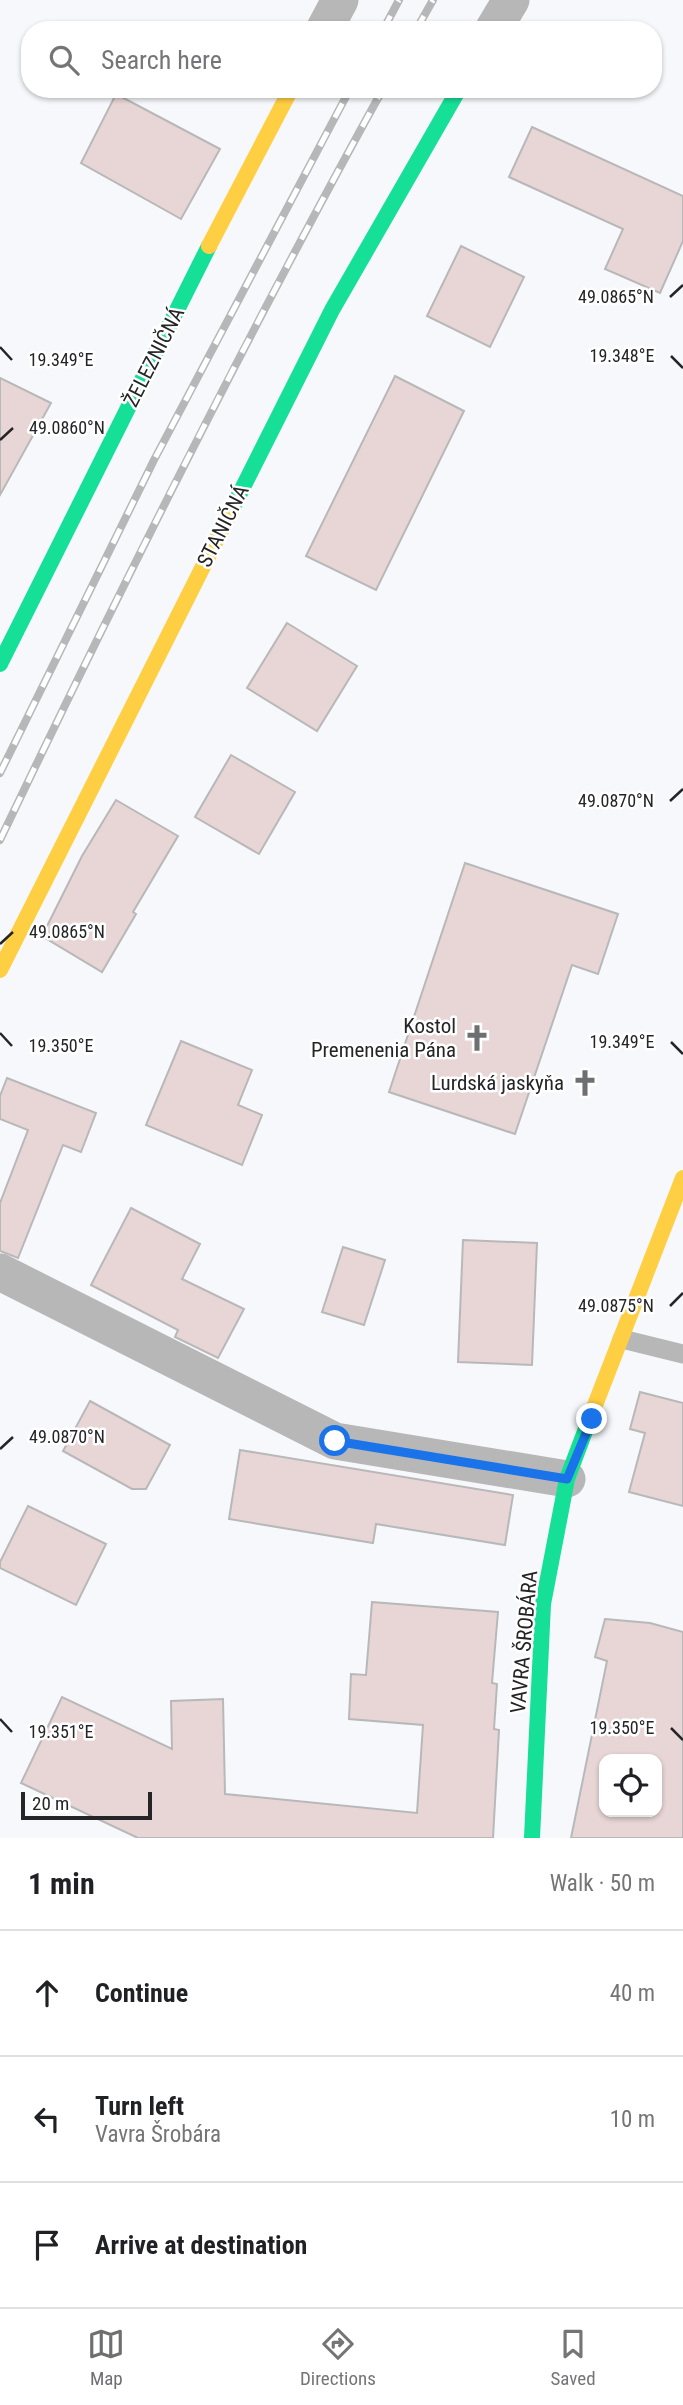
<!DOCTYPE html>
<meta charset="utf-8">
<style>
:root{--surface:#fff;--page:#f2f2f2;--text:#202124;--muted:#757577;--line:#e0e0e0;--accent:#6e6f71}
body{margin:0;font-family:"Roboto Condensed",sans-serif;background:var(--page);color:var(--text)}
.controls{position:absolute;right:21px;bottom:21px;display:grid;overflow:hidden;border-radius:14px;box-shadow:0 2px 5px #0004}
.controls button{width:63px;height:63px;display:grid;place-items:center;padding:0;border:0;border-bottom:2px solid var(--line);background:var(--surface);color:var(--text);font:35px sans-serif}
.scale{position:absolute;left:21px;bottom:18px;width:131px;box-sizing:border-box;padding-left:7px;border:4px solid #252527;border-top:0;font-size:19px;line-height:24px;white-space:nowrap;color:#252527;-webkit-text-stroke:5px #fff;paint-order:stroke}
.stop{position:absolute;width:21px;height:21px;margin:-16px;border:5px solid #1a73e8;border-radius:50%;background:#fff}
.stop.end{background:#1a73e8;border-color:#fff;box-shadow:0 2px 7px #0008}
.list{margin:0;padding:0;list-style:none}
h2{display:flex;justify-content:space-between;align-items:center;height:91px;margin:0;padding:0 28px;font-size:30px}
h2 small{font-size:23px;font-weight:400;color:var(--muted)}
.list li{display:grid;grid-template-columns:46px 1fr auto;gap:21px;align-items:center;box-sizing:border-box;height:126px;padding:0 28px;border-top:2px solid var(--line)}
.list b{display:block;font-size:26px;white-space:nowrap}
.list p{margin:0;font-size:23px;white-space:nowrap;color:var(--muted)}
.list em{font-size:23px;font-style:normal;color:var(--muted)}
.icon{flex:none;width:38px;height:38px;fill:none;stroke:currentColor;stroke-width:2;stroke-linecap:round;stroke-linejoin:round}
.map{position:relative;flex:none;width:683px;height:1838px;overflow:hidden}
.search{position:absolute;background:var(--surface);box-shadow:0 2px 5px #0004;left:21px;right:21px;top:21px;height:77px;display:flex;align-items:center;gap:18px;box-sizing:border-box;padding:0 24px;border-radius:28px;color:var(--muted);font-size:26px}
.sheet{height:469px;background:var(--surface)}
nav{display:flex;justify-content:space-around;align-items:center;box-sizing:border-box;height:98px;border-top:2px solid var(--line);background:var(--surface);font-size:19px;color:var(--muted)}
nav a{display:grid;justify-items:center;gap:4px}
nav .on{color:var(--accent)}
.map>svg:first-child{display:block}
.building{fill:#e8d6d6;stroke:#b8b8b9;stroke-width:2;fill-rule:evenodd}
.lines{fill:none;stroke-linecap:round;stroke-linejoin:round}
.lane{stroke:#b7b7b7;stroke-width:19}
.street{stroke:#b7b7b7;stroke-width:37}
.fast{stroke:#16e098;stroke-width:16}
.slow{stroke:#ffcf43;stroke-width:16}
.rail-casing{stroke:#b6b7b8;stroke-width:8}
.rail{stroke:#fff;stroke-width:5;stroke-dasharray:16;stroke-linecap:butt}
.route{stroke:#1a73e8;stroke-width:9}
.ticks{fill:none;stroke:#252527;stroke-width:2.5}
.labels{text-anchor:middle;stroke-width:5;stroke-linejoin:round;paint-order:stroke}
.street-label{font-size:21px;fill:#252527;stroke:#fff}
.poi-label{font-size:21px;fill:#252527;stroke:#fff;text-anchor:end}
.ticks-label{font-size:18px;text-anchor:middle;fill:#252527;stroke:#fff;stroke-width:5;stroke-linejoin:round;paint-order:stroke}
</style>
<div class="map">
<svg width="683" height="1838" viewBox="0 0 683 1838">
<rect width="100%" height="100%" fill="#f7f8fb"/>
<g class="building">
<path d="M 116,94 L 220,149 L 181,219 L 81,163 Z"/>
<path d="M 532,127 L 683,196 L 683,241 L 660,293 L 605,269 L 623,229 L 509,177 Z"/>
<path d="M 461,246 L 524,277 L 490,347 L 427,316 Z"/>
<path d="M 395,376 L 464,411 L 376,590 L 306,556 Z"/>
<path d="M 0,378 L 51,403 L 0,495 Z"/>
<path d="M 287,623 L 357,666 L 317,731 L 247,688 Z"/>
<path d="M 231,755 L 295,792 L 259,854 L 195,817 Z"/>
<path d="M 116,800 L 178,836 L 133,912 L 136,914 L 102,972 L 42,936 L 82,856 Z"/>
<path d="M 465,863 L 618,914 L 598,974 L 572,965 L 515,1134 L 389,1092 Z"/>
<path d="M 181,1041 L 252,1070 L 238,1105 L 262,1115 L 242,1165 L 146,1125 Z"/>
<path d="M 7,1078 L 96,1113 L 81,1152 L 63,1145 L 18,1258 L 0,1251 L 0,1203 L 28,1130 L 0,1119 L 0,1096 Z"/>
<path d="M 131,1208 L 200,1244 L 182,1279 L 244,1309 L 218,1358 L 175,1337 L 178,1330 L 91,1285 Z"/>
<path d="M 463,1240 L 537,1243 L 532,1365 L 458,1362 Z"/>
<path d="M 343,1247 L 385,1260 L 364,1325 L 322,1312 Z"/>
<path d="M 640,1392 L 683,1403 L 683,1506 L 629,1492 L 645,1433 L 630,1429 Z"/>
<path d="M 90,1401 L 170,1445 L 146,1489 L 132,1489 L 63,1451 Z"/>
<path d="M 240,1450 L 513,1495 L 505,1545 L 376,1524 L 373,1543 L 229,1519 Z"/>
<path d="M 28,1506 L 106,1544 L 76,1605 L 0,1568 L 0,1562 Z"/>
<path d="M 372,1602 L 498,1612 L 492,1683 L 497,1684 L 494,1729 L 499,1730 L 493,1838 L 138,1838 L 21,1783 L 62,1697 L 172,1749 L 171,1701 L 223,1699 L 225,1794 L 417,1813 L 423,1725 L 349,1719 L 351,1674 L 366,1675 Z"/>
<path d="M 605,1619 L 650,1623 L 683,1632 L 683,1838 L 571,1838 L 607,1661 L 595,1657 ZM 604,1759 L 657,1759 L 657,1812 L 604,1812 Z"/>
</g>
<g class="lines">
<path class="lane" d="M 622,1339 L 683,1354"/>
<g class="street">
<path d="M 324,30 L 340,0"/>
<path d="M 493,30 L 511,0"/>
<path d="M 0,1272 L 335,1441 L 567,1479"/>
</g>
<g class="fast">
<path d="M 232,509 L 332,310 L 459,89"/>
<path d="M 0,664 L 209,246"/>
<path d="M 532,1838 L 543,1604 L 567,1479 L 590,1418"/>
</g>
<g class="slow">
<path d="M 209,246 L 291,89"/>
<path d="M 0,970 L 232,509"/>
<path d="M 590,1418 L 683,1178"/>
</g>
<defs>
<g id="rail">
<path d="M 383,30 L 399,0"/>
<path d="M 416,30 L 433,0"/>
<path d="M 0,773 L 154,460 L 350,89"/>
<path d="M 0,840 C 121,587 247,335 383,89"/>
</g>
</defs>
<use href="#rail" class="rail-casing"/>
<use href="#rail" class="rail"/>
</g>
<g class="lines">
<path class="route" d="M 335,1441 L 567,1479 L 592,1419"/>
</g>
<path class="ticks" d="M 670,297 L 683,285M 0,347 L 12,360M 671,356 L 683,368M 0,440 L 13,428M 670,801 L 683,789M 0,944 L 13,932M 0,1033 L 12,1046M 671,1042 L 683,1054M 670,1306 L 683,1293M 0,1449 L 13,1437M 0,1719 L 12,1732M 671,1728 L 683,1740"/>
<defs>
<symbol id="church-bare" viewBox="-9 -9 18 18"><path d="M-1.2-6h2.4v3.5h3.3v2.4h-3.3V6h-2.4V-.1h-3.3v-2.4h3.3Z" fill="#6e6f71" stroke="#fff" stroke-width="2.5" paint-order="stroke"/></symbol>
</defs>
<g fill-rule="evenodd">
<use href="#church-bare" x="458" y="1019" width="38" height="38"/>
<use href="#church-bare" x="566" y="1064" width="38" height="38"/>
</g>
<g class="labels">
<g class="street-label">
<text transform="translate(154 357) rotate(-63)" y="7">ŽELEZNIČNÁ</text>
<text transform="translate(223 526) rotate(-63)" y="7">STANIČNÁ</text>
<text transform="translate(524 1642) rotate(-85)" y="7">VAVRA ŠROBÁRA</text>
</g>
<g class="poi-label">
<text x="456" y="1033">Kostol<tspan x="456" dy="24">Premenenia Pána</tspan></text>
<text x="564" y="1090">Lurdská jaskyňa</text>
</g>
</g>
<g class="ticks-label">
<text x="616" y="303">49.0865°N</text>
<text x="622" y="362">19.348°E</text>
<text x="61" y="366">19.349°E</text>
<text x="67" y="434">49.0860°N</text>
<text x="616" y="807">49.0870°N</text>
<text x="67" y="938">49.0865°N</text>
<text x="622" y="1048">19.349°E</text>
<text x="61" y="1052">19.350°E</text>
<text x="616" y="1312">49.0875°N</text>
<text x="67" y="1443">49.0870°N</text>
<text x="622" y="1734">19.350°E</text>
<text x="61" y="1738">19.351°E</text>
</g>
</svg>
<div class="controls">
<button><svg class="icon" aria-label="locate" viewBox="0 0 24 24"><circle cx="12" cy="12" r="6"/><path d="M12 2v4M12 18v4M2 12h4M18 12h4"/></svg></button>
</div>
<div class="scale">20 m</div>
<div class="stop" style="left:335px;top:1441px"></div>
<div class="stop end" style="left:592px;top:1419px"></div>
<div class="search"><svg class="icon" aria-label="search" viewBox="0 0 24 24"><circle cx="10" cy="10" r="6"/><path d="M15 15l6 6"/></svg>Search here</div>
</div>
<section class="sheet">
<h2>1 min<small>Walk · 50 m</small></h2>
<ul class="list">
<li><svg class="icon" aria-label="ahead" viewBox="0 0 24 24"><path d="M12 20V5M6 11l6-6 6 6"/></svg><div><b>Continue</b></div><em>40 m</em></li>
<li><svg class="icon" aria-label="left" viewBox="0 0 24 24"><path d="M17 20v-9H6M10 6l-5 5 5 5"/></svg><div><b>Turn left</b><p>Vavra Šrobára</p></div><em>10 m</em></li>
<li><svg class="icon" aria-label="arrive" viewBox="0 0 24 24"><path d="M6 21V4h12l-3 4 3 4H6"/></svg><div><b>Arrive at destination</b></div></li>
</ul>
</section>
<nav>
<a class="on"><svg class="icon" aria-label="map" viewBox="0 0 24 24"><path d="M3 6l6-2 6 2 6-2v14l-6 2-6-2-6 2zM9 4v14M15 6v14"/></svg>Map</a>
<a><svg class="icon" aria-label="directions" viewBox="0 0 24 24"><path d="M12 3l9 9-9 9-9-9zM9 14v-3h6M13 9l2 2-2 2"/></svg>Directions</a>
<a><svg class="icon" aria-label="saved" viewBox="0 0 24 24"><path d="M7 4h10v16l-5-4-5 4z"/></svg>Saved</a>
</nav>
